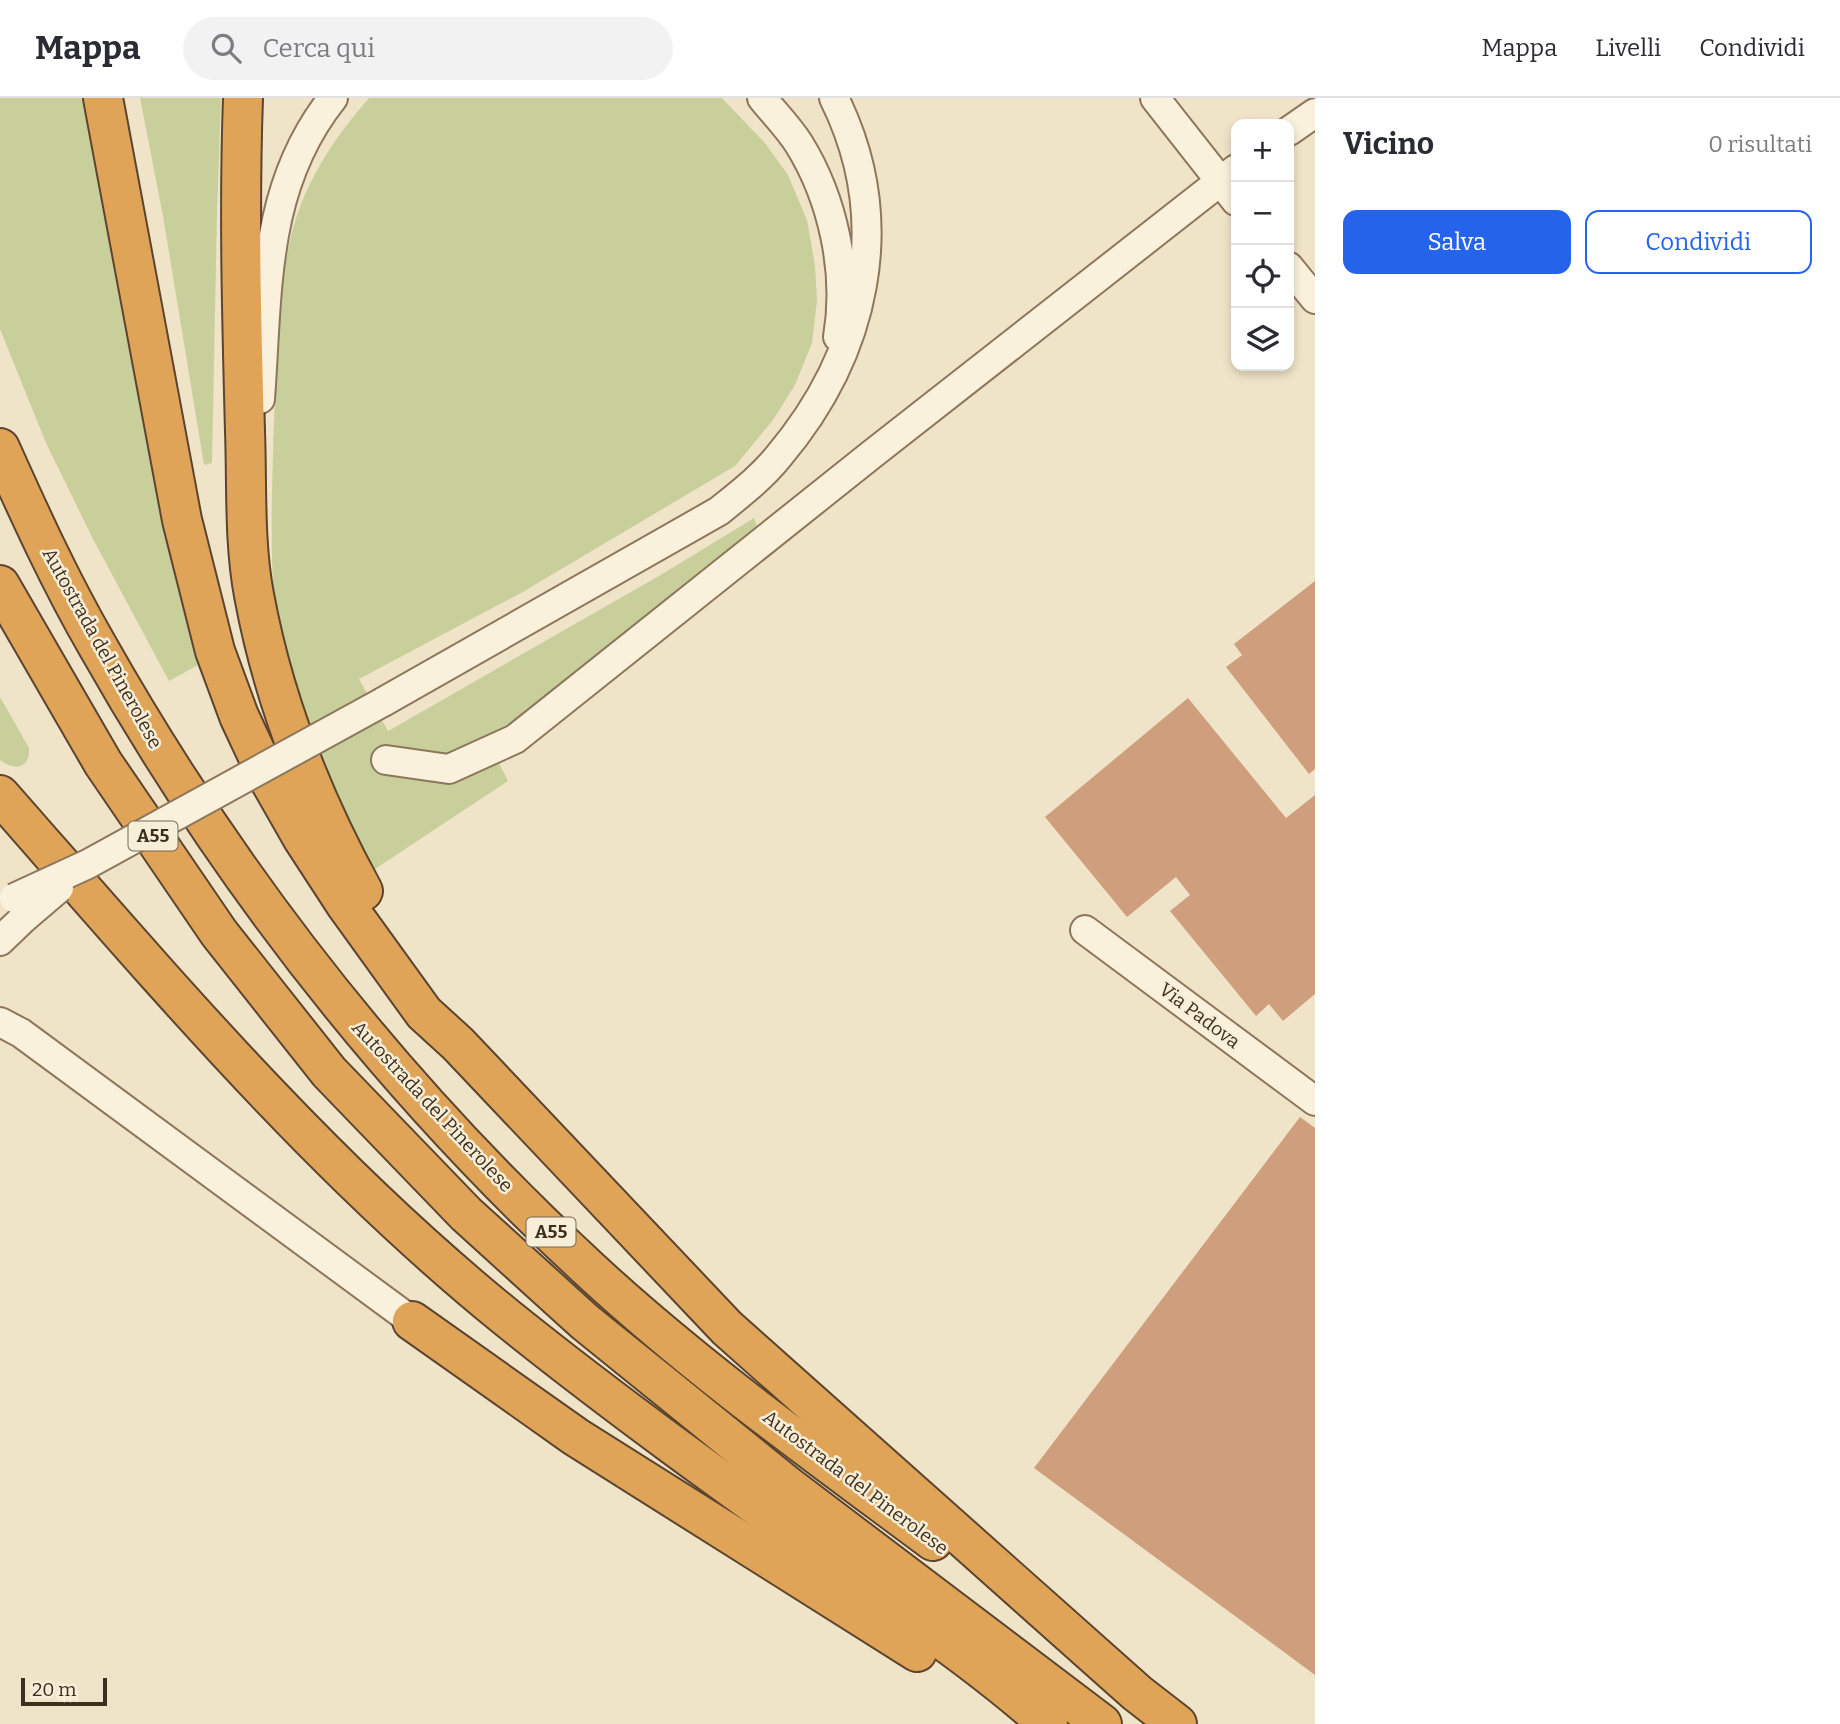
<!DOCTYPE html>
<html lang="it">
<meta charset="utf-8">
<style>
:root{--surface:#fff;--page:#f2f2f3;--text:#2b2b33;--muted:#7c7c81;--line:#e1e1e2;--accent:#2563eb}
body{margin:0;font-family:Bitter,serif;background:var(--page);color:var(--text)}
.controls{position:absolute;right:21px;top:21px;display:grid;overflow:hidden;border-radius:14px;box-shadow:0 4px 10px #0003}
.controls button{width:63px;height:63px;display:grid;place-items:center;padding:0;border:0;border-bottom:2px solid var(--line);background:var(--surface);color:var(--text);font:35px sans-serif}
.scale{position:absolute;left:21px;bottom:18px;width:86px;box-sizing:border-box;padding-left:7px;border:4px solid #3d2e20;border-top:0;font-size:19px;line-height:24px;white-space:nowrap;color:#3d2e20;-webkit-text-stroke:5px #f7eed8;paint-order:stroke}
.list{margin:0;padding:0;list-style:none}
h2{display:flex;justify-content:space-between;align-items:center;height:91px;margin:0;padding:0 28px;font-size:30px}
h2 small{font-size:23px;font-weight:400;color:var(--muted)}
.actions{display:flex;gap:14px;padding:21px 28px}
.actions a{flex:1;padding:16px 0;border:2px solid var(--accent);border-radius:14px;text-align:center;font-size:24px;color:var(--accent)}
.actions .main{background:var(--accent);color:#fff}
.icon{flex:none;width:38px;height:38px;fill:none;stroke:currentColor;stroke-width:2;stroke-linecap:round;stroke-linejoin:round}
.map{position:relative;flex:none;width:1315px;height:1626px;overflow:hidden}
header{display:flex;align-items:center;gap:42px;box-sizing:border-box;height:98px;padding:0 35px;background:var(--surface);border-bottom:2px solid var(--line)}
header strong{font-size:33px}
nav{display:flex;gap:38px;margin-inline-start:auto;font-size:24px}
.search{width:490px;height:63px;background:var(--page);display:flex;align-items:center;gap:18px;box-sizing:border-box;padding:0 24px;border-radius:38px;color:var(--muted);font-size:26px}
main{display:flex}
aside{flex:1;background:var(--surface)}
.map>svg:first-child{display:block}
.green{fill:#c9cf9b}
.building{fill:#cf9f7d}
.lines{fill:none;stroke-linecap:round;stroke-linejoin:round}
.minor-casing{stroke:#8d765c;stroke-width:32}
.highway-casing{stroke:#5b4430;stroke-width:42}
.minor{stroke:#faf1dc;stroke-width:28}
.highway{stroke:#e0a458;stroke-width:38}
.minor-bridge-casing{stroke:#8d765c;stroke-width:32;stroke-linecap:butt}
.minor-bridge{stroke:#faf1dc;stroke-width:28}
.labels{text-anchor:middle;stroke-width:5;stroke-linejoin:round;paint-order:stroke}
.shield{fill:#f7eed8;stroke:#756857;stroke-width:2}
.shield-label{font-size:18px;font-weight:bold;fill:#3d2e20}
.street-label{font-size:19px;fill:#3d2e20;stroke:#f7eed8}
</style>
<header>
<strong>Mappa</strong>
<div class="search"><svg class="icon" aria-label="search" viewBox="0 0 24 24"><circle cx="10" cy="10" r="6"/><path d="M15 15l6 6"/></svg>Cerca qui</div>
<nav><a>Mappa</a><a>Livelli</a><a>Condividi</a></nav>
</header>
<main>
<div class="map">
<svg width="1315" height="1626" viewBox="0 0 1315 1626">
<rect width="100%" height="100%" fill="#f0e4c8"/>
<g class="green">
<path d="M 0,0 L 82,0 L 166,433 L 198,567 L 169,583 L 93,441 L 46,345 L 0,231 Z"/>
<path d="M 140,0 L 221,0 L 217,115 L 212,365 L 204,367 L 163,118 Z"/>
<path d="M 369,0 L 722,0 L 765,45 L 788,77 L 807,122 L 815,167 L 817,203 L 812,245 L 795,287 L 773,322 L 735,368 L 521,495 L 359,581 L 388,633 L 664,475 L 754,420 L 758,431 L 490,647 L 508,683 L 372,773 C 342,712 308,650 289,584 C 271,523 271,459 272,395 C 273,351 274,307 277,263 C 280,211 282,155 301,106 C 319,63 339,35 369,0 Z"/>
<path d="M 0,599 L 29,650 C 30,671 15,673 0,662 Z"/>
</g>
<g class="building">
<path d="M 1315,483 L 1315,671 L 1309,676 L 1226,569 L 1242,557 L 1234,546 Z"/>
<path d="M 1188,600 L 1286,720 L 1315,697 L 1315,896 L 1283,923 L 1269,906 L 1256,918 L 1170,813 L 1190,797 L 1176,779 L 1127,819 L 1045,719 Z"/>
<path d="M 1300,1019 L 1315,1030 L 1315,1577 L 1034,1370 Z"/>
</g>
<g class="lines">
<defs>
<g id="minor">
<path d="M 762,0 C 774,15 789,30 799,46 C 833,101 849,174 838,239"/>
<path d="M 1155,0 L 1236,103"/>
<path d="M 1289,33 L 1315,15"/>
<path d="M 1289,169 L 1315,201"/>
<path d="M 260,301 C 268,193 262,89 333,0"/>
<path d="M 383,604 L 719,413 C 740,396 761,380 778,359 C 865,256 896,125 834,0"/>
<path d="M 386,662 L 449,671 L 515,641 L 871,357 L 1236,71"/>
<path d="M 1085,832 L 1315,1003"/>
<path d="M 0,843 L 25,819"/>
<path d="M 0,924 L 21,935 L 412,1223"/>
</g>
<g id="highway">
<path d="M 103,0 L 182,422 L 215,553 L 239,618 L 267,678 L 303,741 L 346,807 L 424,915 L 458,946 L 727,1230 L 1137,1595 L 1177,1626"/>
<path d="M 243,0 C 239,111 242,222 245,333 C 247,387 244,444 254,497 C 273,600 313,702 363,793"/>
<path d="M 0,350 C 30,417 60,483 97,547 C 228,779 393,990 589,1171 C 696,1270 816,1356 933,1443"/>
<path d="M 0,487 L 103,665 L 219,835 L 329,974 L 466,1116 L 585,1224 L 789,1389 L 1102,1626"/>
<path d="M 0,697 C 160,879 317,1066 506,1219 C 614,1306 727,1387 840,1468 C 910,1519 983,1568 1048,1626"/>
<path d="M 412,1223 L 576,1339 L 917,1554"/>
</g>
</defs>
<use href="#minor" class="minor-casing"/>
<use href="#highway" class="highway-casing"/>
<use href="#minor" class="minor"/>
<use href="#highway" class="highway"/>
<defs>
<g id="minor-bridge">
<path d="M 14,800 L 88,766 L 383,604"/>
<path d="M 25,819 L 59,790"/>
</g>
</defs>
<use href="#minor-bridge" class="minor-bridge-casing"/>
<use href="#minor-bridge" class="minor-bridge"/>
</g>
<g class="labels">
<g class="shield">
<rect x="128.5" y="723.5" width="49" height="29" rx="5"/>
<rect x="526.5" y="1119.5" width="49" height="29" rx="5"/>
</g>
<g class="shield-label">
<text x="153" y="744">A55</text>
<text x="551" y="1140">A55</text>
</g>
<g class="street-label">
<text transform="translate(103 550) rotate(61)" y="7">Autostrada del Pinerolese</text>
<text transform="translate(1200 917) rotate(37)" y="7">Via Padova</text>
<text transform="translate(433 1008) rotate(47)" y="7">Autostrada del Pinerolese</text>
<text transform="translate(856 1384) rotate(37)" y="7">Autostrada del Pinerolese</text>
</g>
</g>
</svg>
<div class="controls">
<button>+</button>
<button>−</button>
<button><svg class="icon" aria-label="locate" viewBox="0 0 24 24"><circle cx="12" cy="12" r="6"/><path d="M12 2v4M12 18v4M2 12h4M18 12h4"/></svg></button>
<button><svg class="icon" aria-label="layers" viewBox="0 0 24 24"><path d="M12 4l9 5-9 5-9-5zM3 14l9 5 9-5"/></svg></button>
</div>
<div class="scale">20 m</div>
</div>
<aside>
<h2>Vicino<small>0 risultati</small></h2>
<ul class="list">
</ul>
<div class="actions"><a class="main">Salva</a><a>Condividi</a></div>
</aside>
</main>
